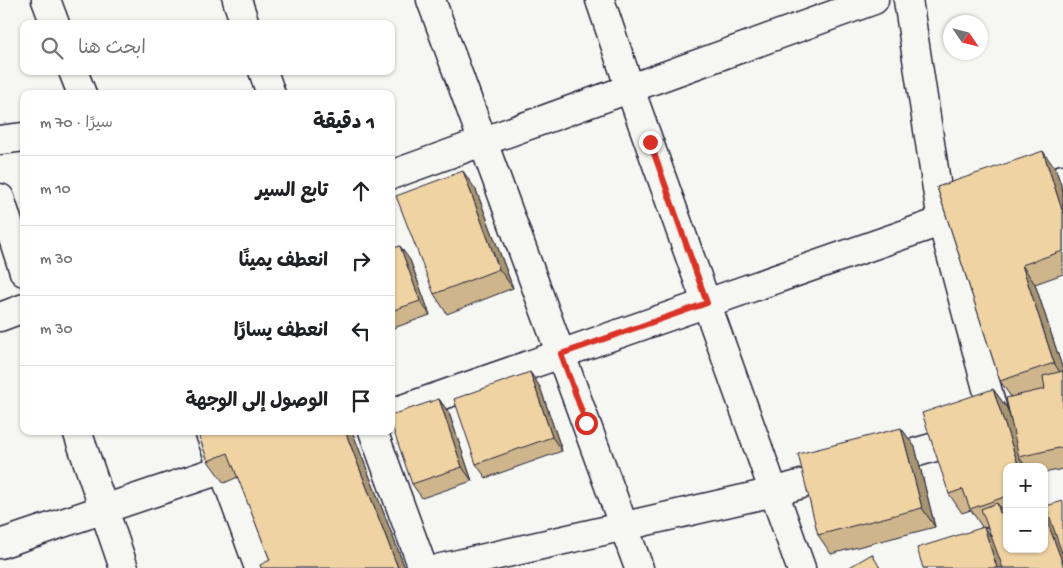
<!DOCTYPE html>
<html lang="ar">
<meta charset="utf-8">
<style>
:root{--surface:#fff;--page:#f2f2f2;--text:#202124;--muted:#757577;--line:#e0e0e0}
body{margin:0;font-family:"Gochi Hand","Playpen Sans Arabic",sans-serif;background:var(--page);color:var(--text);direction:rtl}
.controls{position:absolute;right:15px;bottom:15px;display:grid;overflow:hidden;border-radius:10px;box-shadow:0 1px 4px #0004}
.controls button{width:45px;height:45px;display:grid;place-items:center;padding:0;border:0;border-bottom:1px solid var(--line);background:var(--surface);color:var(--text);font:25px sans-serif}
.compass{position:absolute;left:943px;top:15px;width:45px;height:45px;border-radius:50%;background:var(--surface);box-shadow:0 1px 4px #0004;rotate:125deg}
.stop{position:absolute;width:15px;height:15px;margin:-11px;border:4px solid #d93025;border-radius:50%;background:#fff}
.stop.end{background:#d93025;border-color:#fff;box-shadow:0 1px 5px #0008}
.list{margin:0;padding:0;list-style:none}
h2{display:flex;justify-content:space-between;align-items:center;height:65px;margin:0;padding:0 20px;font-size:21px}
h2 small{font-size:16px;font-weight:400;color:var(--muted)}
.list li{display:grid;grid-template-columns:32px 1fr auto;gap:15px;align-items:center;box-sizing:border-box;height:70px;padding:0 20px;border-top:1px solid var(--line)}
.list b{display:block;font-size:19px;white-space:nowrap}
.list em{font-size:16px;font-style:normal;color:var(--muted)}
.icon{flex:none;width:28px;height:28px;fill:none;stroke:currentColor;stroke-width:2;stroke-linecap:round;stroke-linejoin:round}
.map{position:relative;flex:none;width:1063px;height:568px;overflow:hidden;direction:ltr}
.search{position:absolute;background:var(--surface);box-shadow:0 1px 4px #0004;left:20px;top:20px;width:375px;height:55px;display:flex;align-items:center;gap:12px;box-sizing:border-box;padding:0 18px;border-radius:10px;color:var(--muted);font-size:19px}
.panel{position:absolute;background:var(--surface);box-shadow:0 1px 4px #0004;left:20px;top:90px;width:375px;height:345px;border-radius:10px;direction:rtl}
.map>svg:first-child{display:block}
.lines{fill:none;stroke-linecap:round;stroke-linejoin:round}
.street-casing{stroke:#22223b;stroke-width:31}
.street{stroke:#f6f6f2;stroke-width:28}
.wall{fill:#ceb58c;stroke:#22223b;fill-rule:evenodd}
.shaded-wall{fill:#a79472;stroke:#22223b}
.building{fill:#efd3a3;stroke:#22223b}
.route{stroke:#d93025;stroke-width:6}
</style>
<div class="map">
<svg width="1063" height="568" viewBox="0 0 1063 568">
<rect width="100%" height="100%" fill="#f6f6f2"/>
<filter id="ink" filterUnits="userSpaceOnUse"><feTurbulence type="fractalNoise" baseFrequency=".02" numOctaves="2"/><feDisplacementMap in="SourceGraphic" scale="10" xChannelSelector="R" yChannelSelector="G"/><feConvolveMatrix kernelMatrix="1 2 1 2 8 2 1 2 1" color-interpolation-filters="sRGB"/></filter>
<g filter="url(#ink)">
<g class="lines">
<defs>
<g id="street">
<path d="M 46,0 L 55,24"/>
<path d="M 237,0 L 245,24"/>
<path d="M 431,0 L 639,568"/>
<path d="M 600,0 L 630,89 L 801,568"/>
<path d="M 908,0 L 942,221 L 997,426"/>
<path d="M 73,71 L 82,94"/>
<path d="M 263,71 L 271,94"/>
<path d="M 0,140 L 24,137"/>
<path d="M 391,175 L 874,0"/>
<path d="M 1023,193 L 1063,179"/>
<path d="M 0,198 L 24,272"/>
<path d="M 0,317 L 24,308"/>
<path d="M 391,413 L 983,207"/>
<path d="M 77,431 L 124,568"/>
<path d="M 209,431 L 259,568"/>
<path d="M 373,431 L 423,568"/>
<path d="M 879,463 L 970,437"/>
<path d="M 0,544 L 250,460"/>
<path d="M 441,568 L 774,492 L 840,473"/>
</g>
</defs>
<use href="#street" class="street-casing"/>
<use href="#street" class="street"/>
</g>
<g class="wall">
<path d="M 1056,170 L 1063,191 L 1063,274 L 1035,284 L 1063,370 L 1063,469 L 1044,473 L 1044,467 L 1007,467 L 1007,549 L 1044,506 L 1048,512 L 1063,568 L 923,568 L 982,527 L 971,510 L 962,513 L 949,494 L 993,389 L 1007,408 L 1010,419 L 1011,397 L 1000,381 L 937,187 ZM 987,527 L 992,539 L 984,528 Z"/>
<path d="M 476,190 L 513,288 L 447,314 L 434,294 Z"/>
<path d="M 391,249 L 410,260 L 430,315 L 391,329 Z"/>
<path d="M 530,372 L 540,387 L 562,451 L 486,478 L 476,464 Z"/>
<path d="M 439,399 L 449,413 L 472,481 L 422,498 L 412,484 Z"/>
<path d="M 901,428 L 915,447 L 935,527 L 831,554 L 818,535 Z"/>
<path d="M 197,431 L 352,431 L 405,568 L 261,568 L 270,560 L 238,477 L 224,483 L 208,461 Z"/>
</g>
<g class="shaded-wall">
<path d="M 1043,151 L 1056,170 L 1063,191 L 1063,213 Z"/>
<path d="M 463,171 L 476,190 L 513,288 L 499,269 Z"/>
<path d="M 400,246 L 410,260 L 430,315 L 420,301 Z"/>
<path d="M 1022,265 L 1035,284 L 1063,370 L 1063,377 L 1054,363 Z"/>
<path d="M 530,372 L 540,387 L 562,451 L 552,437 Z"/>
<path d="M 993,389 L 1007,408 L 1023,456 L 1019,457 L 1026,467 L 1019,467 Z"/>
<path d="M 439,399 L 449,413 L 472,481 L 462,467 Z"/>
<path d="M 901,428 L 915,447 L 935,527 L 922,508 Z"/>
<path d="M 345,431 L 352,431 L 405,568 L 398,568 Z"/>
<path d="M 997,503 L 1007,517 L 1000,513 Z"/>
<path d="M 1044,506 L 1052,517 L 1063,547 L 1063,564 L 1044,513 Z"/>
<path d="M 984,527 L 997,546 L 1004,568 L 997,568 Z"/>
</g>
<g class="building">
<path d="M 1043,151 L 1063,213 L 1063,251 L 1022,265 L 1054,363 L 1000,381 L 937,187 Z"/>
<path d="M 463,171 L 499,269 L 434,294 L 396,196 Z"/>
<path d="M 400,246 L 420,301 L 391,311 L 391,249 Z"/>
<path d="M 1063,371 L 1063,447 L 1019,457 L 1006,398 L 1045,389 L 1043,376 Z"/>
<path d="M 530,372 L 552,437 L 476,464 L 454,399 Z"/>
<path d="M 993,389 L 1019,467 L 1007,467 L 1007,496 L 970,509 L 963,489 L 949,494 L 922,413 Z"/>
<path d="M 439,399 L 462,467 L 412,484 L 391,423 L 391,415 Z"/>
<path d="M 901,428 L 922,508 L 818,535 L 798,454 Z"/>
<path d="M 197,431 L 345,431 L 398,568 L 261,568 L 260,565 L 270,560 L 228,453 L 208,461 Z"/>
<path d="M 1063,501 L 1063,556 L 1046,506 Z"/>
<path d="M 997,503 L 1000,513 L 1007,511 L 1007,549 L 1044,549 L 1044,513 L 1063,564 L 1063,568 L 1003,568 L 981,509 Z"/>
<path d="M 984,527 L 997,568 L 923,568 L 917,548 Z"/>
<path d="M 872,554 L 880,568 L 848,568 Z"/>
</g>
</g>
<g class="lines" filter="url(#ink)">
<path class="route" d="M 586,423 L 561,354 L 707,303 L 650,142"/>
</g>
</svg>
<div class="controls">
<button>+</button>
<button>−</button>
</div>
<svg class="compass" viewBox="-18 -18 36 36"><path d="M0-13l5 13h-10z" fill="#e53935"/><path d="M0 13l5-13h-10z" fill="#757577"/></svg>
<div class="stop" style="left:586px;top:423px"></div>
<div class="stop end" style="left:650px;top:142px"></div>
<div class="search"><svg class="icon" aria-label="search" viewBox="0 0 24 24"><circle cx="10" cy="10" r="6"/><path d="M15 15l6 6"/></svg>ابحث هنا</div>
<section class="panel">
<h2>1 دقيقة<small>سيرًا · 70 m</small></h2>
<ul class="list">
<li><svg class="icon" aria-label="ahead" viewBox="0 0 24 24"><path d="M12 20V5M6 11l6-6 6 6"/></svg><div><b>تابع السير</b></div><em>10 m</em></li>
<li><svg class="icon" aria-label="right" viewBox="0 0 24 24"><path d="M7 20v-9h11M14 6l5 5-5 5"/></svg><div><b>انعطف يمينًا</b></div><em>30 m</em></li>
<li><svg class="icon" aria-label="left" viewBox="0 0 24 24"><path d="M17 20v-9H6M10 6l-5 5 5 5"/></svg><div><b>انعطف يسارًا</b></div><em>30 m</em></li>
<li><svg class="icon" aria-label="arrive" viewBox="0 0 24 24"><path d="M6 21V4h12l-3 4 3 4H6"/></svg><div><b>الوصول إلى الوجهة</b></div></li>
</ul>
</section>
</div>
